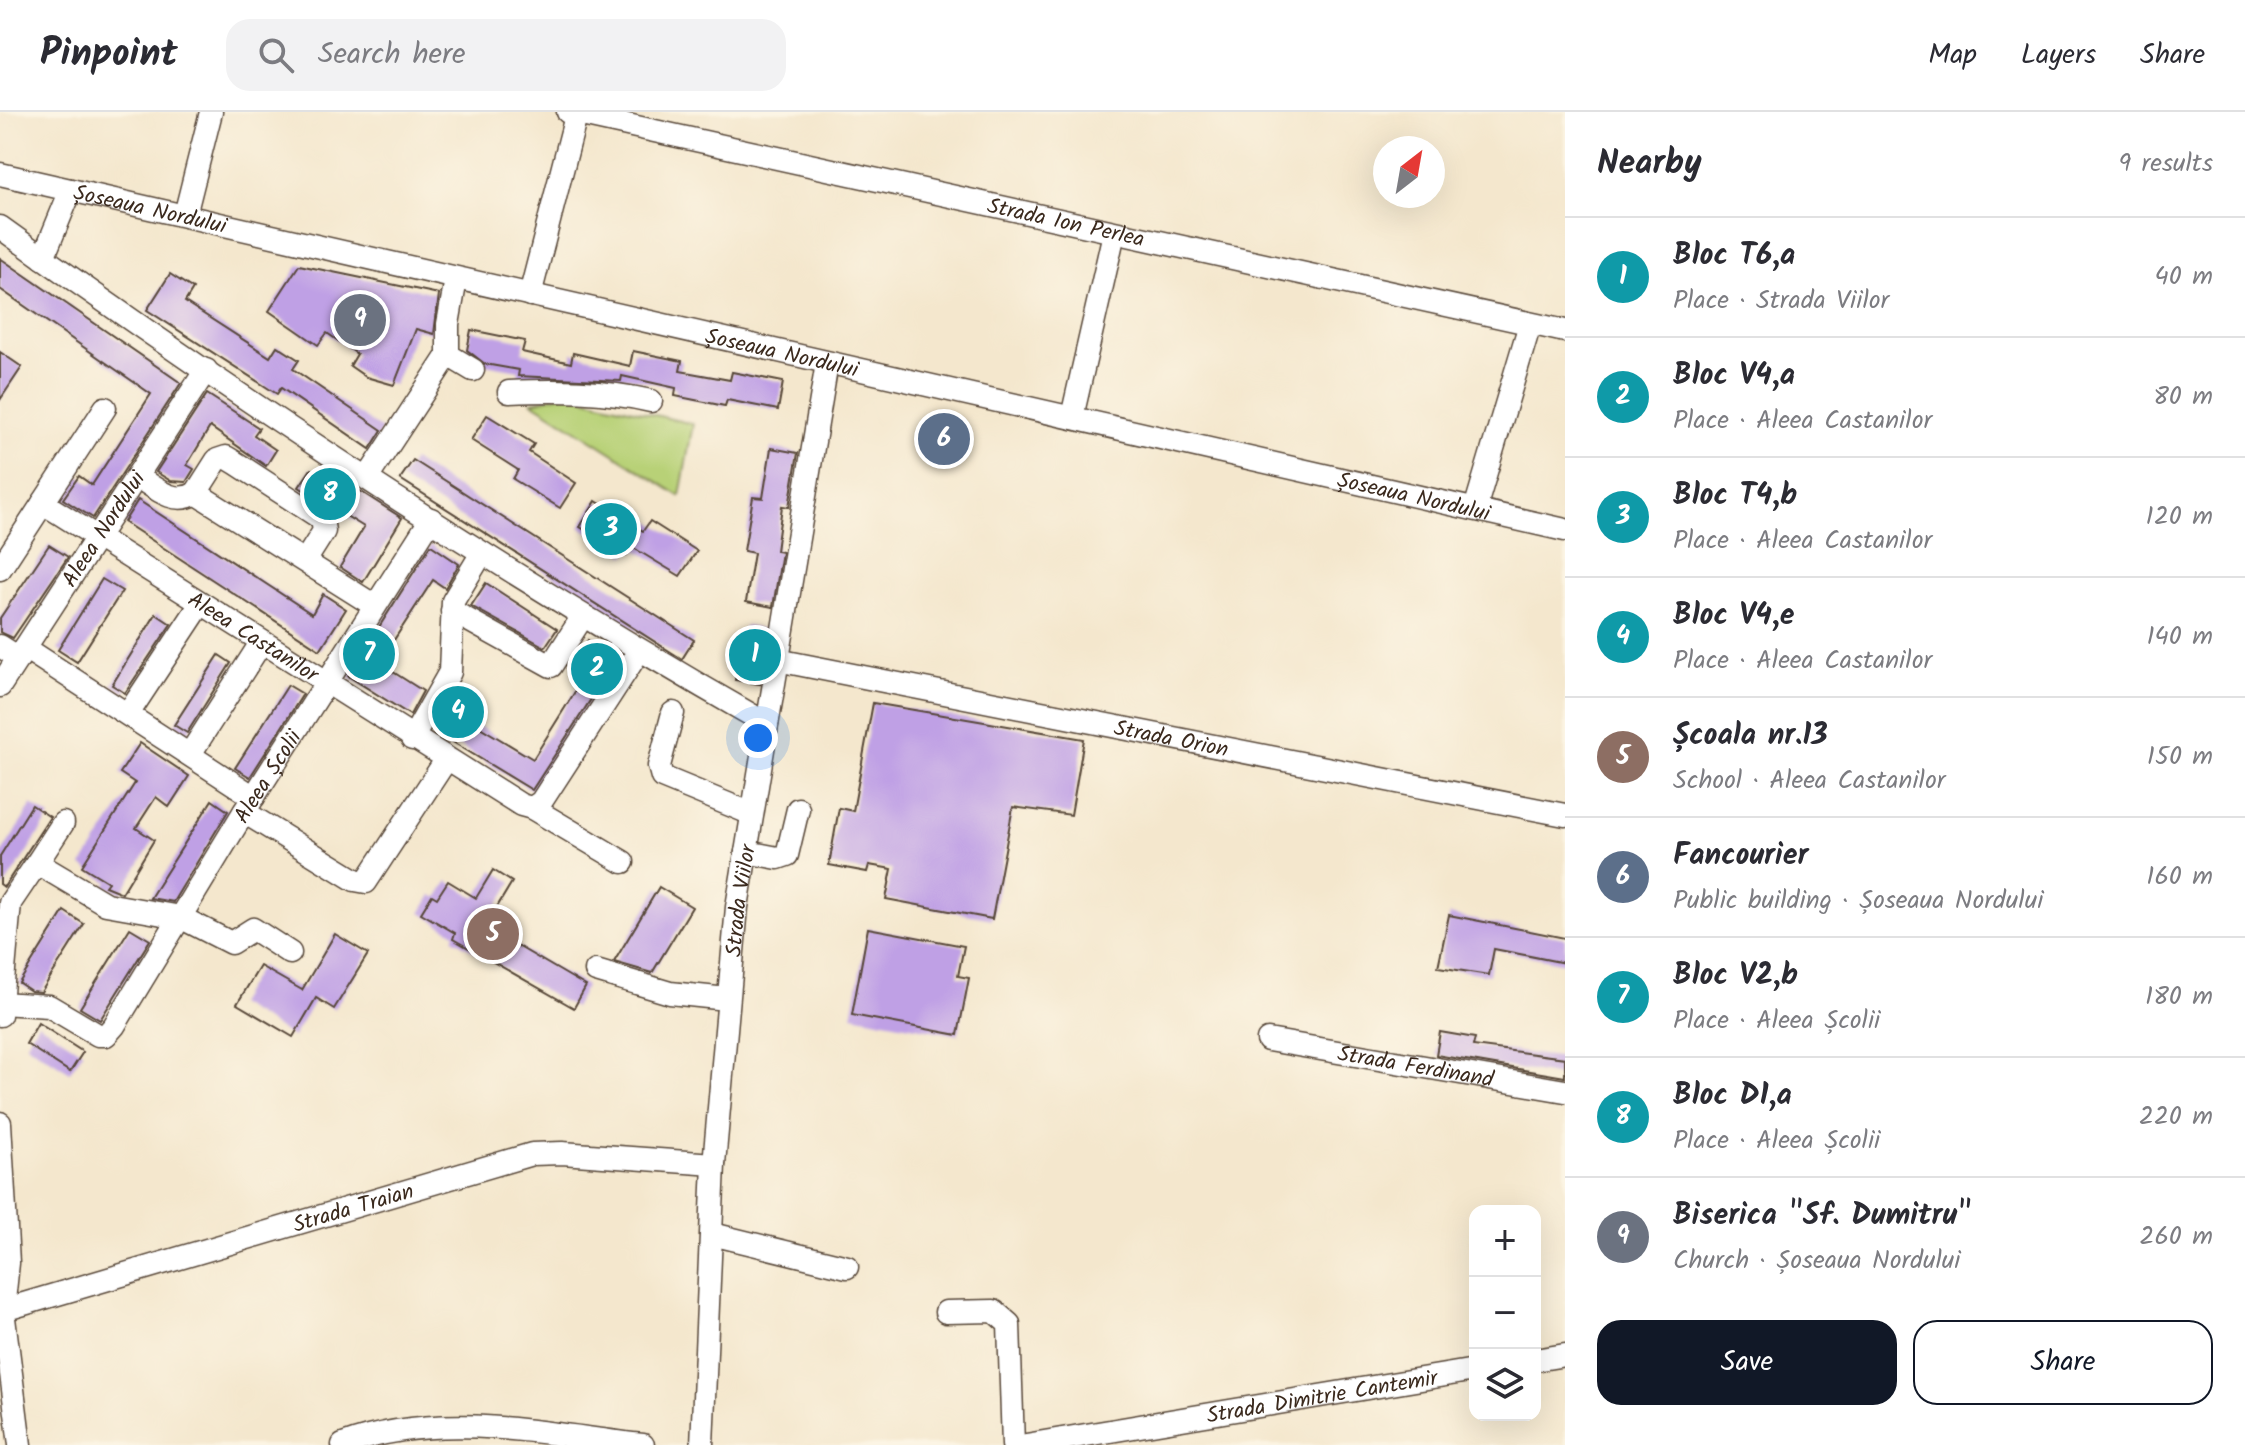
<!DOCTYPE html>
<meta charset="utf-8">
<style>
:root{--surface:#fff;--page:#f2f2f3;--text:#2b2b33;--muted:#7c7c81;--line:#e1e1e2;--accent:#111827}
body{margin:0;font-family:Kalam,sans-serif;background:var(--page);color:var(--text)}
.controls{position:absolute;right:24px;bottom:24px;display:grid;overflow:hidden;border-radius:16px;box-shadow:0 8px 32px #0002}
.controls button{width:72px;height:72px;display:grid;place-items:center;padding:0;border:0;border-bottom:2px solid var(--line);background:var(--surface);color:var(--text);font:40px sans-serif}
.compass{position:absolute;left:1373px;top:24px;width:72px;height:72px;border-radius:50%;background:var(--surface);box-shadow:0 8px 32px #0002;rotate:31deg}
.you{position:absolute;left:758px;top:626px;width:28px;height:28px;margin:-20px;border:6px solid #fff;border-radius:50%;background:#1a73e8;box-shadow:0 0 0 12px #1a73e833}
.badge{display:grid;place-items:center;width:52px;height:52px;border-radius:50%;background:var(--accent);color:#fff;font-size:26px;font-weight:700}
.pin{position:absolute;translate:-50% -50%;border:4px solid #fff;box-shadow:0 2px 8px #0006}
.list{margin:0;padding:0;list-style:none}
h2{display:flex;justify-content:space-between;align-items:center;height:104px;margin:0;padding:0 32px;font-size:34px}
h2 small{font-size:26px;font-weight:400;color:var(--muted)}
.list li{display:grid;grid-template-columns:52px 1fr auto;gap:24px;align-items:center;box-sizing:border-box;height:120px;padding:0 32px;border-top:2px solid var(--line)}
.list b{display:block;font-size:30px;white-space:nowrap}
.list p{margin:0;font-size:26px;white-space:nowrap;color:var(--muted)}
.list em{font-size:26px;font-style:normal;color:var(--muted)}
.actions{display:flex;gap:16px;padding:24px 32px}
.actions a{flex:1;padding:18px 0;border:2px solid var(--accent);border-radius:24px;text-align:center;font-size:28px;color:var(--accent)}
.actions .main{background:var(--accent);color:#fff}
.icon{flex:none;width:44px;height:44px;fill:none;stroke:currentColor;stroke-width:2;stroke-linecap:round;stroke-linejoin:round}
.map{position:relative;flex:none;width:1565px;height:1333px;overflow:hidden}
header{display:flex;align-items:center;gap:48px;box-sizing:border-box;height:112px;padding:0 40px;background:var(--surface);border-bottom:2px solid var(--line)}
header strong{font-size:38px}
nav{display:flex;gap:44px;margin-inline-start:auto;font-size:28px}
.search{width:560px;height:72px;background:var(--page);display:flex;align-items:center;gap:20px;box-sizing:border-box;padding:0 28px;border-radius:24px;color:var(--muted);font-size:30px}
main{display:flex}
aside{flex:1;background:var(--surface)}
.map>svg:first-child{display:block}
.green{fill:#b8d177;stroke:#7a7e4a;stroke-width:2}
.building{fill:#bfa0e5}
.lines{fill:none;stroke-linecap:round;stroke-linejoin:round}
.minor-casing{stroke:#574638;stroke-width:25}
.minor{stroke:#fff;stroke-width:22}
.labels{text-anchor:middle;stroke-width:8;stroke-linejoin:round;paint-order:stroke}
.street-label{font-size:22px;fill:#3b2a1e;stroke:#fcf5e5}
</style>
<header>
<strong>Pinpoint</strong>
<div class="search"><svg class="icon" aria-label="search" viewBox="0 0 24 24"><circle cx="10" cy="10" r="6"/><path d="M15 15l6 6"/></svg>Search here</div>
<nav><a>Map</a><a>Layers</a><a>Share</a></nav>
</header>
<main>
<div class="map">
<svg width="1565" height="1333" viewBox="0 0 1565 1333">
<rect width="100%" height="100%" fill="#fcf5e5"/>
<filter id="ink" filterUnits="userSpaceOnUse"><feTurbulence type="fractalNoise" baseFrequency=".0125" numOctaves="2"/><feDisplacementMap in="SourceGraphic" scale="16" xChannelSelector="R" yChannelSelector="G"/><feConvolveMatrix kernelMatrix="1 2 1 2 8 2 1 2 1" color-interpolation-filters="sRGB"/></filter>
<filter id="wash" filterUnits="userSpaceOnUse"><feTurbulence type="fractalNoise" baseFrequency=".006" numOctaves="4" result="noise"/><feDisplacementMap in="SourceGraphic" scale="32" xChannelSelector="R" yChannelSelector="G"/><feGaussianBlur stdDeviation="1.8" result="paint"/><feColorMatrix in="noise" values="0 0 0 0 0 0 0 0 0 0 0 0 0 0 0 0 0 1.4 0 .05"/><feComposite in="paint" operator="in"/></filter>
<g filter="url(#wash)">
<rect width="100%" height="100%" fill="#f4e7cd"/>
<path class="green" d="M 566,282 L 693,312 L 680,384 L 532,290 Z"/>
<g id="blocks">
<g class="building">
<path d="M 0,146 L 181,271 L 93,406 L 63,387 L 79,364 L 92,373 L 151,282 L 0,177 Z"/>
<path d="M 299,153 L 439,182 L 434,222 L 416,217 L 394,273 L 366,265 L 350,254 L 357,242 L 327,221 L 318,233 L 269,199 Z"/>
<path d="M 170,162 L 193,177 L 185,190 L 270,245 L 277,234 L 299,248 L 293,257 L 382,318 L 370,337 L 281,276 L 277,282 L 147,198 Z"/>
<path d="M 471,218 L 525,229 L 522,240 L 571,251 L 573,241 L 630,254 L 633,239 L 682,249 L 680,259 L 730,268 L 732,260 L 783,270 L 778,298 L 727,288 L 725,294 L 675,284 L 676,276 L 622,264 L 621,269 L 518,264 L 519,258 L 485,252 L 467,238 Z"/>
<path d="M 0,240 L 22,255 L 0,288 Z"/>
<path d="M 207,282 L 259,316 L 254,323 L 276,338 L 266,354 L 210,315 L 187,353 L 194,357 L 186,370 L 171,369 L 156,360 Z"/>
<path d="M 487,303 L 534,332 L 529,340 L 576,371 L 560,396 L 513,367 L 518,358 L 471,328 Z"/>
<path d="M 771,336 L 798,341 L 789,395 L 782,394 L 776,439 L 782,440 L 773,495 L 746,490 L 754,441 L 744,439 L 753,385 L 763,386 Z"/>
<path d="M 413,348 L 694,528 L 682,547 L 400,367 Z"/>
<path d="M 311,357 L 333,371 L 338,365 L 402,406 L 363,470 L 340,455 L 364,415 L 299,375 Z"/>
<path d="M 138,388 L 312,502 L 323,482 L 346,497 L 320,538 L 124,410 Z"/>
<path d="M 596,389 L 643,419 L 650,409 L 697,439 L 680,464 L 632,435 L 626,444 L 580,415 Z"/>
<path d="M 49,433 L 68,445 L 13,526 L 0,520 L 0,506 Z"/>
<path d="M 431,433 L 459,452 L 445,476 L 433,468 L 379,551 L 423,579 L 410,603 L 348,564 Z"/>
<path d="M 102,467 L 122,479 L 77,550 L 58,538 Z"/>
<path d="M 486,471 L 557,517 L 545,535 L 471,494 Z"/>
<path d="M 156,502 L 171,512 L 125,581 L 112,573 Z"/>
<path d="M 744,514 L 769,518 L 760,572 L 735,568 Z"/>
<path d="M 588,528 L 617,547 L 532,678 L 433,618 L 456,577 L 480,592 L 470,609 L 533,647 L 586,562 L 572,552 Z"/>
<path d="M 219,543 L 231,551 L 187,621 L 174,613 Z"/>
<path d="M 288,573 L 303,582 L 250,665 L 235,656 Z"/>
<path d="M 873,591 L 1084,627 L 1071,703 L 1013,695 L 992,807 L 886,787 L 892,757 L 869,753 L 867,760 L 829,753 L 839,696 L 853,699 Z"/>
<path d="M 140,631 L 189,664 L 169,695 L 156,685 L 136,716 L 154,728 L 122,781 L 105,774 L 108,770 L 82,754 L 135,671 L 120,661 Z"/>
<path d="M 212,688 L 228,699 L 173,790 L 150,786 Z"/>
<path d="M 32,693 L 50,705 L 4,775 L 0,772 L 0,744 Z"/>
<path d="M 493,758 L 512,770 L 485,815 L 586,874 L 574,896 L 453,827 L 455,821 L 421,801 L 432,783 L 437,786 L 448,769 L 476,786 Z"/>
<path d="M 659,775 L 692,795 L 652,861 L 614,850 Z"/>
<path d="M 64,799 L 84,812 L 41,880 L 31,879 L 19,871 Z"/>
<path d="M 1449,803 L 1565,826 L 1565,851 L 1494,837 L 1489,863 L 1438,855 Z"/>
<path d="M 130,816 L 150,828 L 100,908 L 80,896 Z"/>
<path d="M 868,816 L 964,834 L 958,864 L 969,866 L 958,923 L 852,903 Z"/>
<path d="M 335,822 L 368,842 L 334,897 L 316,886 L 293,925 L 237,892 L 260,854 L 302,878 Z"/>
<path d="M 38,911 L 83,940 L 70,960 L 26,932 Z"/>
<path d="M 1440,920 L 1475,926 L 1473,934 L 1565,946 L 1565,965 L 1436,943 Z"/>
</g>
</g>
</g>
<g filter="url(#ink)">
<use href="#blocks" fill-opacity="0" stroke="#574638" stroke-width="2"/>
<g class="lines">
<defs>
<g id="minor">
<path id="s1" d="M 568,0 L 1565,219"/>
<path id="s2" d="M 0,62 L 1565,418"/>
<path d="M 185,103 L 211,0"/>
<path d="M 0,115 C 247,293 503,461 767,612"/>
<path d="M 43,146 L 71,78"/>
<path d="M 456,167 L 448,212 L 448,243 L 473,258"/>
<path d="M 530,183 L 577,0"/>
<path d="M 509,280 C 557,278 603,278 651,289"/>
<path d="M 1072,305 L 1114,121"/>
<path d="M 138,365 C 156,377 175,394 196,381 L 375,494"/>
<path d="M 368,365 L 448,243"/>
<path d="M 196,381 L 217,348 L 226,345 L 236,351 L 322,407 L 324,419 L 305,449"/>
<path d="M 43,391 L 105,296"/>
<path d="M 1475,397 L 1530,212"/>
<path id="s3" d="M 0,457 L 43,391 L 521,693 L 532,696 L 541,690 L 639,539"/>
<path d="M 452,499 L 551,554 L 583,504"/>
<path d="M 0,534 L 19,546"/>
<path d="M 25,536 L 254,685"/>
<path id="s4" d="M 777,548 L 1565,703"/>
<path id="s5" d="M 0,574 L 206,258"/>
<path d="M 673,601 L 659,654 L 662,665 L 752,702"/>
<path d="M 128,602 L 200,493"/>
<path d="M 412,627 L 450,560 L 453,489 L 482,441"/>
<path d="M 190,642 L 261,531"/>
<path d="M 532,696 L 623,750"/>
<path d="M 244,700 L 355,768 L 366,770 L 446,648"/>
<path d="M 746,740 L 778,746 L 787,743 L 798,697"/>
<path d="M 37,751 L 63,711"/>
<path d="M 596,859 L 670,881 L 727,887"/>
<path id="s6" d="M 1,891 L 49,894 L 98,923 L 106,923 L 114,914 L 244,700 L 431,407"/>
<path d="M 0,903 L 10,791 L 37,751 L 106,792 L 180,805 L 231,831 L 253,817 L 290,841"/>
<path id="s7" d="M 1268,928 L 1565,979"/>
<path d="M 0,1011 L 8,1151 L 3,1198 L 20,1333"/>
<path d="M 712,1122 L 847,1155"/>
<path id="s8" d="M 0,1199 L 532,1042 L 562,1041 L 714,1052"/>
<path d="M 946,1200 L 994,1199 L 1009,1212 L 1013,1333"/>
<path d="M 1535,1248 L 1565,1243"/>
<path d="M 343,1333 C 440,1297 542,1322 643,1333"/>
<path id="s9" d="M 702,1333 L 714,1052 L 737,795 L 827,251"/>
<path id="s10" d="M 1026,1333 L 1475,1258"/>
</g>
</defs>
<use href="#minor" class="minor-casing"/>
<use href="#minor" class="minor"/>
</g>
</g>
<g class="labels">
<g class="street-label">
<text dy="8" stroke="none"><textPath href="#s2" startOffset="154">Șoseaua Nordului</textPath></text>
<text dy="8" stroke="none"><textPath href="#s1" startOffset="510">Strada Ion Perlea</textPath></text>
<text dy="8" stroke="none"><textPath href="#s2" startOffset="802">Șoseaua Nordului</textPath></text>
<text dy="8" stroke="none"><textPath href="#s2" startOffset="1450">Șoseaua Nordului</textPath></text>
<text dy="8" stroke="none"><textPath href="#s5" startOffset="188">Aleea Nordului</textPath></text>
<text dy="8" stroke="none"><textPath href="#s3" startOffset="328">Aleea Castanilor</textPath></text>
<text dy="8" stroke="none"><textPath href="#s4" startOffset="402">Strada Orion</textPath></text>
<text dy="8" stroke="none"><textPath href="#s6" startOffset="418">Aleea Școlii</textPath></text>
<text dy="8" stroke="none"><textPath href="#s9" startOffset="546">Strada Viilor</textPath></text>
<text dy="8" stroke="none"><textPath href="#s7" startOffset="150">Strada Ferdinand</textPath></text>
<text dy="8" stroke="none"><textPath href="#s8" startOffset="368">Strada Traian</textPath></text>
<text dy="8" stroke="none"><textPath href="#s10" startOffset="300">Strada Dimitrie Cantemir</textPath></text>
</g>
</g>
</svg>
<div class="controls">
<button>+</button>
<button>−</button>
<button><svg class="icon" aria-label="layers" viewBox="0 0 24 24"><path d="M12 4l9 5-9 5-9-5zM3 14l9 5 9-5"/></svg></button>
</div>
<svg class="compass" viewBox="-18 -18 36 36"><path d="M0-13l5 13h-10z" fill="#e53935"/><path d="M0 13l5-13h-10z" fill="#7c7c81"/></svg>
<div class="you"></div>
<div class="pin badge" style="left:755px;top:543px;background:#0f9aa8">1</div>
<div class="pin badge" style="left:597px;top:557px;background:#0f9aa8">2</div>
<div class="pin badge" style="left:611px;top:417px;background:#0f9aa8">3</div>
<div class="pin badge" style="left:458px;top:600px;background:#0f9aa8">4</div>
<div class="pin badge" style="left:493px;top:822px;background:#8d6e63">5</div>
<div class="pin badge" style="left:944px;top:327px;background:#5c6f8a">6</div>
<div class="pin badge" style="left:369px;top:542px;background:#0f9aa8">7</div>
<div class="pin badge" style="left:330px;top:382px;background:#0f9aa8">8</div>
<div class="pin badge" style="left:360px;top:208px;background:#6b7280">9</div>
</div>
<aside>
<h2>Nearby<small>9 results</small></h2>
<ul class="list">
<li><span class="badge" style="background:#0f9aa8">1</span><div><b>Bloc T6,a</b><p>Place · Strada Viilor</p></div><em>40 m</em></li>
<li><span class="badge" style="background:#0f9aa8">2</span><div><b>Bloc V4,a</b><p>Place · Aleea Castanilor</p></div><em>80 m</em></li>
<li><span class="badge" style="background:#0f9aa8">3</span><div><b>Bloc T4,b</b><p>Place · Aleea Castanilor</p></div><em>120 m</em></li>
<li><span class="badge" style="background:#0f9aa8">4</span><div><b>Bloc V4,e</b><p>Place · Aleea Castanilor</p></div><em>140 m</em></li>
<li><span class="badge" style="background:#8d6e63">5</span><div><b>Școala nr.13</b><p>School · Aleea Castanilor</p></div><em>150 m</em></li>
<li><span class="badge" style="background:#5c6f8a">6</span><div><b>Fancourier</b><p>Public building · Șoseaua Nordului</p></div><em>160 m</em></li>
<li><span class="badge" style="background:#0f9aa8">7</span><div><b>Bloc V2,b</b><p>Place · Aleea Școlii</p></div><em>180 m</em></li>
<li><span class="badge" style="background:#0f9aa8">8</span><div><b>Bloc D1,a</b><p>Place · Aleea Școlii</p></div><em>220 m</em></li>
<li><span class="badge" style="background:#6b7280">9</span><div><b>Biserica &quot;Sf. Dumitru&quot;</b><p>Church · Șoseaua Nordului</p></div><em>260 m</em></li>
</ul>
<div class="actions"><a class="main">Save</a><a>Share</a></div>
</aside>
</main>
